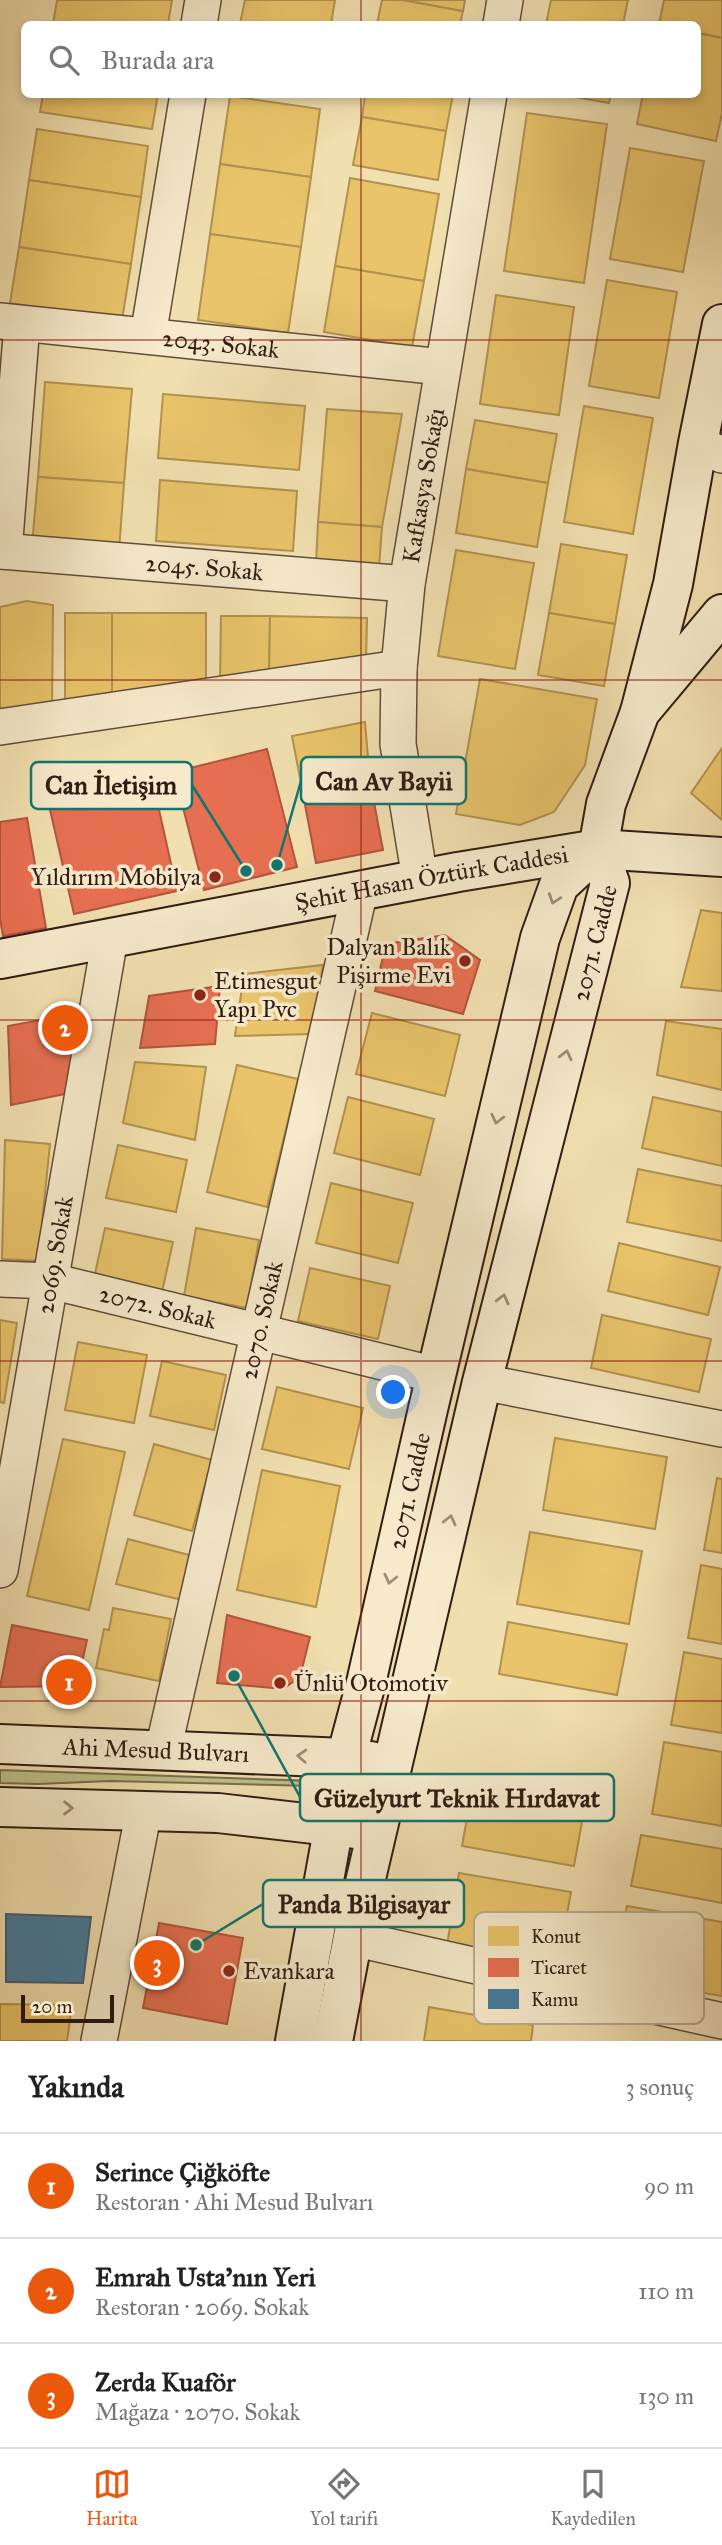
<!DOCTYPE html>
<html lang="tr">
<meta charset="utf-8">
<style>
:root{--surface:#fff;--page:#f2f2f2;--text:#222;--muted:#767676;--line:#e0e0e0;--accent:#ea580c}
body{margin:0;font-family:"IM FELL Great Primer",serif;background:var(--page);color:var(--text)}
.scale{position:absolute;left:21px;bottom:18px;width:93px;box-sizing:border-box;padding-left:7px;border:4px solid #311c13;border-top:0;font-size:19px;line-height:24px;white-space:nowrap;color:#311c13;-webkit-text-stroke:5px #f6eacb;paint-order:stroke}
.you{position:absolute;left:394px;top:1393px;width:24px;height:24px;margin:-18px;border:5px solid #fff;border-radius:50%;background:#1a73e8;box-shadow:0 0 0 10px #1a73e833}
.badge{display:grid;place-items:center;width:46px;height:46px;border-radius:50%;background:var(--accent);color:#fff;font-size:23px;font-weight:700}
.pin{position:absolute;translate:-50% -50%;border:4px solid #fff;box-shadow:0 2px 7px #0006}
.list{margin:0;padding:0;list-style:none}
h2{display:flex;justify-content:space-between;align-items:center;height:91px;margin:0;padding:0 28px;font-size:30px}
h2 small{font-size:23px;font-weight:400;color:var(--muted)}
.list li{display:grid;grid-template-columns:46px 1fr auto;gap:21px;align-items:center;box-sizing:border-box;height:105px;padding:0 28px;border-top:2px solid var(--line)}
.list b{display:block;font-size:26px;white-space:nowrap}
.list p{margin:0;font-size:23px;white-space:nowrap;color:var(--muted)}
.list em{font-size:23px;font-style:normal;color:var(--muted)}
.icon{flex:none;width:38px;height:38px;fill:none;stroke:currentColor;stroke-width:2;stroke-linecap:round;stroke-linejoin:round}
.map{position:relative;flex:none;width:722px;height:2041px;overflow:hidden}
.search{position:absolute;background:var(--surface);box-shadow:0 4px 10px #0003;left:21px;right:21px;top:21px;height:77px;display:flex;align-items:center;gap:18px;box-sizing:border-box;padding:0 24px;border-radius:10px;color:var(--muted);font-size:26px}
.sheet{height:406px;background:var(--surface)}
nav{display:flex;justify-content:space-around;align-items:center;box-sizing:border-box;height:98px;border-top:2px solid var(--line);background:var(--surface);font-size:19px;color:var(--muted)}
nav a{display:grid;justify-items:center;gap:4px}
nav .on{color:var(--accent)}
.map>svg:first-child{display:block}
.green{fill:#bec188;stroke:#786e4e;stroke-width:2}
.homes{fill:#e9c46a;stroke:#b29250;stroke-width:2}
.shops{fill:#e76f51;stroke:#b0563e;stroke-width:2}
.public{fill:#457b9d;stroke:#3f5e74;stroke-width:2}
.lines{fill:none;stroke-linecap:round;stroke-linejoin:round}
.street-casing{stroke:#614d3a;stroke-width:38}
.secondary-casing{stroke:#311c13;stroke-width:42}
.street{stroke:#f6eacb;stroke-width:35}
.secondary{stroke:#f6eacb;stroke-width:38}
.oneway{stroke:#9d8d78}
.grid{fill:none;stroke:#8f2418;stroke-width:2;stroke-opacity:0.55}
.poi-dot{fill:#8f2418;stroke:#f6eacb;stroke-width:2.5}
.labels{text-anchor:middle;stroke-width:7;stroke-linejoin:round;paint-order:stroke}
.street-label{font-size:24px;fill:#311c13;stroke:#f6eacb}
.poi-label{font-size:24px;fill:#311c13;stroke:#f6eacb;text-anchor:start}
.key{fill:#f6eacb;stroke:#bbac94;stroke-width:2}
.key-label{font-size:19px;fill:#311c13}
.leader{fill:none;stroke:#0f766e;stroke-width:2.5}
.callout-dot{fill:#0f766e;stroke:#f6eacb;stroke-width:2.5}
.callout{fill:#f6eacb;stroke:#0f766e;stroke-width:2.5}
.callout-label{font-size:26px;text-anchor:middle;font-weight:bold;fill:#311c13}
</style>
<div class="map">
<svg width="722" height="2041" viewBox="0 0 722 2041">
<rect width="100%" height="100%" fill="#f1dfaf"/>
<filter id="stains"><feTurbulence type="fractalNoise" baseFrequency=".00286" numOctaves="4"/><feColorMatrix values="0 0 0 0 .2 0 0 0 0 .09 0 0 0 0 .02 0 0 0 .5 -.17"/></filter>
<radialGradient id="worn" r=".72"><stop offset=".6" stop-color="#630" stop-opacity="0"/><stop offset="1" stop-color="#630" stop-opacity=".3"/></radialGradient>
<path class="green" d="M 0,1770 L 314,1781 L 312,1786 L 110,1781 L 38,1784 L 0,1783 Z"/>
<g class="homes">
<path d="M 57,0 L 172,0 L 168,24 L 53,24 Z"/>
<path d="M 245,0 L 335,0 L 331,24 L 240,24 Z"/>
<path d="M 382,0 L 403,0 L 463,11 L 460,24 L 377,24 Z"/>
<path d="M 403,0 L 465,0 L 463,11 Z"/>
<path d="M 551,0 L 628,0 L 623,24 L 546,24 Z"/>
<path d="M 664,0 L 722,0 L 722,38 L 698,33 L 698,24 L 659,24 Z"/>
<path d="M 698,33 L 722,38 L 722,113 L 716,141 L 637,124 L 643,94 L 698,94 Z"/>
<path d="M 43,94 L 158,94 L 152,129 L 40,112 Z"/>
<path d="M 365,94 L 453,94 L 446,131 L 362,117 Z"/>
<path d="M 559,94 L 611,94 L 609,103 Z"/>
<path d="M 230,96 L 320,109 L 311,177 L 220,164 Z"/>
<path d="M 527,113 L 607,124 L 584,283 L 504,271 Z"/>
<path d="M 362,117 L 446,131 L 438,180 L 353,165 Z"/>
<path d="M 37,129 L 148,146 L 141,197 L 29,180 Z"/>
<path d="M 630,148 L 704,161 L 683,272 L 610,259 Z"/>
<path d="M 220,164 L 311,177 L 301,247 L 210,234 Z"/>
<path d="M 350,178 L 439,194 L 424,281 L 335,266 Z"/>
<path d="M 29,180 L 141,197 L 131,264 L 19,247 Z"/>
<path d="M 210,234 L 301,247 L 288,333 L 198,320 Z"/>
<path d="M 19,247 L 131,264 L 122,320 L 10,303 Z"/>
<path d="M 335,266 L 424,281 L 412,347 L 324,332 Z"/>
<path d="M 607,280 L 677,292 L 659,398 L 589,386 Z"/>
<path d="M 496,295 L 574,307 L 559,415 L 480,404 Z"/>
<path d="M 45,382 L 132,389 L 124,483 L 38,477 Z"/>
<path d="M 163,394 L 305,406 L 299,470 L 158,458 Z"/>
<path d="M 584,406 L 653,418 L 633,534 L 564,522 Z"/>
<path d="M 327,409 L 402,414 L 382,527 L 318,522 Z"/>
<path d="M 475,420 L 557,434 L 548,483 L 466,469 Z"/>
<path d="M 466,469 L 548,483 L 537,547 L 456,533 Z"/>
<path d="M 38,477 L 124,483 L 119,551 L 32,545 Z"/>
<path d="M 160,480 L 297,491 L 293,551 L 156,541 Z"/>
<path d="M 318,522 L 382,527 L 379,567 L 316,563 Z"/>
<path d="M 561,544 L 627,555 L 615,624 L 549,613 Z"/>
<path d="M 456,550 L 534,563 L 515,669 L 438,656 Z"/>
<path d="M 27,601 L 53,605 L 52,713 L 0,717 L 0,607 Z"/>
<rect x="65" y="613" width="47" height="89"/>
<path d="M 112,613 L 206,613 L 206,691 L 112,702 Z"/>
<path d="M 549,613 L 615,624 L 604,686 L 538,675 Z"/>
<path d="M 221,616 L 270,616 L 269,682 L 220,682 Z"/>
<path d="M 270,616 L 367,618 L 366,662 L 269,676 Z"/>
<path d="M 480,679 L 597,699 L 585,765 L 554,812 L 520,825 L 456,814 Z"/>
<path d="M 365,722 L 370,781 L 303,794 L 292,736 Z"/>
<path d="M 722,748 L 722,820 L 691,793 Z"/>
<path d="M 701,910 L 722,913 L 722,991 L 681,987 Z"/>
<path d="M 323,965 L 313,1034 L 235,1036 L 244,974 Z"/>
<path d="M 372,1013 L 460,1035 L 445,1096 L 356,1074 Z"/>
<path d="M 666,1021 L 722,1029 L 722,1090 L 657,1075 Z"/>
<path d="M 135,1062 L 206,1067 L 195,1140 L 123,1123 Z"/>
<path d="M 237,1065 L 298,1079 L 267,1207 L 207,1192 Z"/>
<path d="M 348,1097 L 434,1119 L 420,1175 L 334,1153 Z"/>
<path d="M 653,1097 L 722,1112 L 722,1166 L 642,1148 Z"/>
<path d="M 5,1140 L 50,1144 L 38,1261 L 2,1259 Z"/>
<path d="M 118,1145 L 187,1160 L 176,1212 L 106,1198 Z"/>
<path d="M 638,1169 L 722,1186 L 722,1241 L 627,1222 Z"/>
<path d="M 331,1183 L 413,1203 L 398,1263 L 316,1243 Z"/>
<path d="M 105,1228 L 173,1242 L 162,1292 L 94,1278 Z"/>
<path d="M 196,1228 L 259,1240 L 247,1308 L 184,1296 Z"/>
<path d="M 619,1243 L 720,1267 L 708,1315 L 608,1291 Z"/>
<path d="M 310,1268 L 390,1286 L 378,1339 L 298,1321 Z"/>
<path d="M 602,1315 L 711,1339 L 699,1392 L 591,1368 Z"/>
<path d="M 0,1320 L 17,1323 L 4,1403 L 0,1402 Z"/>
<path d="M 78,1342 L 147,1355 L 134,1423 L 65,1410 Z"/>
<path d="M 162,1361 L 226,1375 L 214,1430 L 150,1416 Z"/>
<path d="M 277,1387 L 363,1408 L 349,1469 L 262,1449 Z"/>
<path d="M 555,1438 L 667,1457 L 655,1529 L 543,1510 Z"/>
<path d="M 63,1439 L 125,1452 L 89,1610 L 27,1596 Z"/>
<path d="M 154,1444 L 212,1460 L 192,1531 L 134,1515 Z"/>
<path d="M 262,1470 L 340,1486 L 316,1607 L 237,1590 Z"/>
<path d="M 717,1478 L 722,1479 L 722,1553 L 704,1550 Z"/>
<path d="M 530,1532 L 642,1551 L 629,1624 L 517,1604 Z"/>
<path d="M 128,1539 L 193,1556 L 182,1600 L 116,1584 Z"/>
<path d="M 701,1565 L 722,1569 L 722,1644 L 688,1638 Z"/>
<path d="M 113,1608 L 171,1619 L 159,1681 L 96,1668 L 104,1629 L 109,1630 Z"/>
<path d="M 508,1622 L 627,1644 L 617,1695 L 499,1674 Z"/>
<path d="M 684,1652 L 722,1659 L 722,1733 L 671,1725 Z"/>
<path d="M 664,1742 L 722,1752 L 722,1826 L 652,1814 Z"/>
<path d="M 475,1774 L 587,1794 L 574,1866 L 462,1846 Z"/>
<path d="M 641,1835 L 722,1849 L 722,1903 L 631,1886 Z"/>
<path d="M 459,1873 L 571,1892 L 558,1964 L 447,1945 Z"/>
<path d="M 627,1906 L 722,1922 L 722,1996 L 614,1978 Z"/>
<path d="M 0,2004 L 72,2005 L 67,2041 L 0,2041 Z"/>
<path d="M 429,2007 L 533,2025 L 531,2041 L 424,2041 Z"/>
</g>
<g class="shops">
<path d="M 267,749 L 297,867 L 204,890 L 174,772 Z"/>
<path d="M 152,778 L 177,891 L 74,914 L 48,801 Z"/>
<path d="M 370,781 L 383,850 L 316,863 L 303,794 Z"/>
<path d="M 27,818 L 46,928 L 3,936 L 0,919 L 0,822 Z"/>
<path d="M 445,935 L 480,960 L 463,1014 L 375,991 L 386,944 Z"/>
<path d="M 220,986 L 215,1044 L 140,1048 L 149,996 Z"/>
<path d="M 74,1014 L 70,1093 L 11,1105 L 8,1026 Z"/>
<path d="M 227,1615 L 310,1637 L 300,1677 L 283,1689 L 217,1683 Z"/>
<path d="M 12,1625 L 87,1640 L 77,1686 L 0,1687 Z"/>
<path d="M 159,1923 L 243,1938 L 227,2024 L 143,2008 Z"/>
</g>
<path class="public" d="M 6,1914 L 91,1917 L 83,1983 L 6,1982 Z"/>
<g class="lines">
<defs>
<g id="street">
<path d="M 199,24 L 203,0"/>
<path d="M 501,24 L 505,0"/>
<path id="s1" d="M 0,321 L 442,367"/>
<path d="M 148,336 L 188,94"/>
<path d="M 698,443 L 722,455"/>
<path id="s2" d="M 0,551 L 407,584"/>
<path d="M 4,551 L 22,324"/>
<path d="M 0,727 L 399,668"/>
<path id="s3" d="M 420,879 L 398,744 L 399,668 L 407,584 L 489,94"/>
<path id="s4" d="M 0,1279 L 51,1281 L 436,1375"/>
<path d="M 482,1382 L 722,1429"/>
<path id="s5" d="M 0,1570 L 110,938"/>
<path id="s6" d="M 163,1750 L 360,890"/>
<path d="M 352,1938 L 722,2021"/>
<path d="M 99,2041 L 144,1810"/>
</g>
<g id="secondary">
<path d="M 640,712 L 673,584 L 698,443 L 722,324"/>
<path d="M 598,849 L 606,804 L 640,712 L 722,614"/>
<path id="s7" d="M 0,959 L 458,872 L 598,849 L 722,857"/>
<path id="s8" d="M 0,1744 L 346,1758 L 371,1761"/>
<path d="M 0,1807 L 218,1813 L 357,1829"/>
<path id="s9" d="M 295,2041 L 346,1758 L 366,1683 L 428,1409 L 540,938 L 559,885 L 598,849"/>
<path id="s10" d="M 333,2041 L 356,1921 L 482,1382 L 610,883 L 598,849"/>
</g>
</defs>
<use href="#street" class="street-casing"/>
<use href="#secondary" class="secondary-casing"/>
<use href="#street" class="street"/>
<use href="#secondary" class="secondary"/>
</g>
<defs><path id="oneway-chevron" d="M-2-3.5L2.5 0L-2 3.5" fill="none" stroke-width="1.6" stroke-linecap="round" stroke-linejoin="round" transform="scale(1.75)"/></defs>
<g class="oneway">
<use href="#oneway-chevron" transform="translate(554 899) rotate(109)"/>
<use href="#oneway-chevron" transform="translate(566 1055) rotate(-76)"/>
<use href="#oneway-chevron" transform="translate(497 1119) rotate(103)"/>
<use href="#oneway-chevron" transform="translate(503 1299) rotate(-76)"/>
<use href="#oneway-chevron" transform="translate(450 1520) rotate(-77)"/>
<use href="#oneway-chevron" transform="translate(390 1579) rotate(103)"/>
<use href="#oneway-chevron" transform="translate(302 1756) rotate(-177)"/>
<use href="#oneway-chevron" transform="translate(68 1808) rotate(1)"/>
</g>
<path class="grid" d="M 361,0 L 361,24M 361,94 L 361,2041M 0,340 L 722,340M 0,680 L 722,680M 0,1020 L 722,1020M 0,1361 L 722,1361M 0,1701 L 722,1701"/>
<g class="poi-dot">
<circle cx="215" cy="877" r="7"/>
<circle cx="465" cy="961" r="7"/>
<circle cx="200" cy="995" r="7"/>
<circle cx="280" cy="1683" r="7"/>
<circle cx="229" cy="1971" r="7"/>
</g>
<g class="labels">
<g class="street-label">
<text dy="8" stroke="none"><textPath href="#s1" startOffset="222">2043. Sokak</textPath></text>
<text dy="8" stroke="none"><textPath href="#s3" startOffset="397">Kafkasya Sokağı</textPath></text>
<text dy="8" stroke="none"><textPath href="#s2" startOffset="205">2045. Sokak</textPath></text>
<text dy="8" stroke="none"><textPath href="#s7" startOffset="439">Şehit Hasan Öztürk Caddesi</textPath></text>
<text dy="8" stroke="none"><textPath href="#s10" startOffset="1129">2071. Cadde</textPath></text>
<text dy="8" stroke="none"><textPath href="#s5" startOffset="320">2069. Sokak</textPath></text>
<text dy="8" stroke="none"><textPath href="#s4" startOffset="161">2072. Sokak</textPath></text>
<text dy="8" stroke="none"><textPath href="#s6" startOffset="441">2070. Sokak</textPath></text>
<text dy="8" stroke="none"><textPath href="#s9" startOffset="562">2071. Cadde</textPath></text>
<text dy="8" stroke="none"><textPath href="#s8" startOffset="156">Ahi Mesud Bulvarı</textPath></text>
</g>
<g class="poi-label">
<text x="201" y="885" text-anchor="end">Yıldırım Mobilya</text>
<text x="451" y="955" text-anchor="end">Dalyan Balık<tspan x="451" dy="28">Pişirme Evi</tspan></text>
<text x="214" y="989">Etimesgut<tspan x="214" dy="28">Yapı Pvc</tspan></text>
<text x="294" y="1691">Ünlü Otomotiv</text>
<text x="243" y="1979">Evankara</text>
</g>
</g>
<rect x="474" y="1912" width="230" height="112" rx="10" class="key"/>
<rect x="488" y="1926" width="31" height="20" fill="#e9c46a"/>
<rect x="488" y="1958" width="31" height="19" fill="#e76f51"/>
<rect x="488" y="1989" width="31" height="20" fill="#457b9d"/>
<g class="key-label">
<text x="531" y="1943">Konut</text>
<text x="531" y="1974">Ticaret</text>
<text x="531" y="2006">Kamu</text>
</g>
<path class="leader" d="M277 865L301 781M246 871L192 785M234 1676L300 1797M196 1945L263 1904"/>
<g class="callout-dot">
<circle cx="277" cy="865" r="7"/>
<circle cx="246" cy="871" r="7"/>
<circle cx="234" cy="1676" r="7"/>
<circle cx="196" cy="1945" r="7"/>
</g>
<g class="callout">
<rect x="301" y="757" width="165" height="47" rx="7"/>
<rect x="31" y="762" width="161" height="47" rx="7"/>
<rect x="300" y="1774" width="314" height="47" rx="7"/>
<rect x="263" y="1880" width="201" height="47" rx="7"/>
</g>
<g class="callout-label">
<text x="384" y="790">Can Av Bayii</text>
<text x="111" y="794">Can İletişim</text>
<text x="457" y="1807">Güzelyurt Teknik Hırdavat</text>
<text x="364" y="1913">Panda Bilgisayar</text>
</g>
<rect width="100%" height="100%" filter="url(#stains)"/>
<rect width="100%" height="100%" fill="url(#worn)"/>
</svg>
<div class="scale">20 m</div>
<div class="you"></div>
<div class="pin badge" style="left:69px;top:1682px">1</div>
<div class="pin badge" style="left:65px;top:1028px">2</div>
<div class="pin badge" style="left:157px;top:1963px">3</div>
<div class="search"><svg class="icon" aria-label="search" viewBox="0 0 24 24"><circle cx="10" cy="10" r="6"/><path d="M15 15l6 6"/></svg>Burada ara</div>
</div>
<section class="sheet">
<h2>Yakında<small>3 sonuç</small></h2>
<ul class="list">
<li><span class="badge">1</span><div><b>Serince Çiğköfte</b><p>Restoran · Ahi Mesud Bulvarı</p></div><em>90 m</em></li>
<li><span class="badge">2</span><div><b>Emrah Usta'nın Yeri</b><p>Restoran · 2069. Sokak</p></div><em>110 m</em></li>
<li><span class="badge">3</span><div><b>Zerda Kuaför</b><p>Mağaza · 2070. Sokak</p></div><em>130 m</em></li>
</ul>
</section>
<nav>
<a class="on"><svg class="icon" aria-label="map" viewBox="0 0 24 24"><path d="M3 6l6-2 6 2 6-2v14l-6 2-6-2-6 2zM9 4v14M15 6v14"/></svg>Harita</a>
<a><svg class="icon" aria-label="directions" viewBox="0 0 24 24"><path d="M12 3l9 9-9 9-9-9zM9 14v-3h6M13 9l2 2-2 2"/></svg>Yol tarifi</a>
<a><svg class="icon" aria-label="saved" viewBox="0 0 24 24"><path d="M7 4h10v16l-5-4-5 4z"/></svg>Kaydedilen</a>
</nav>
